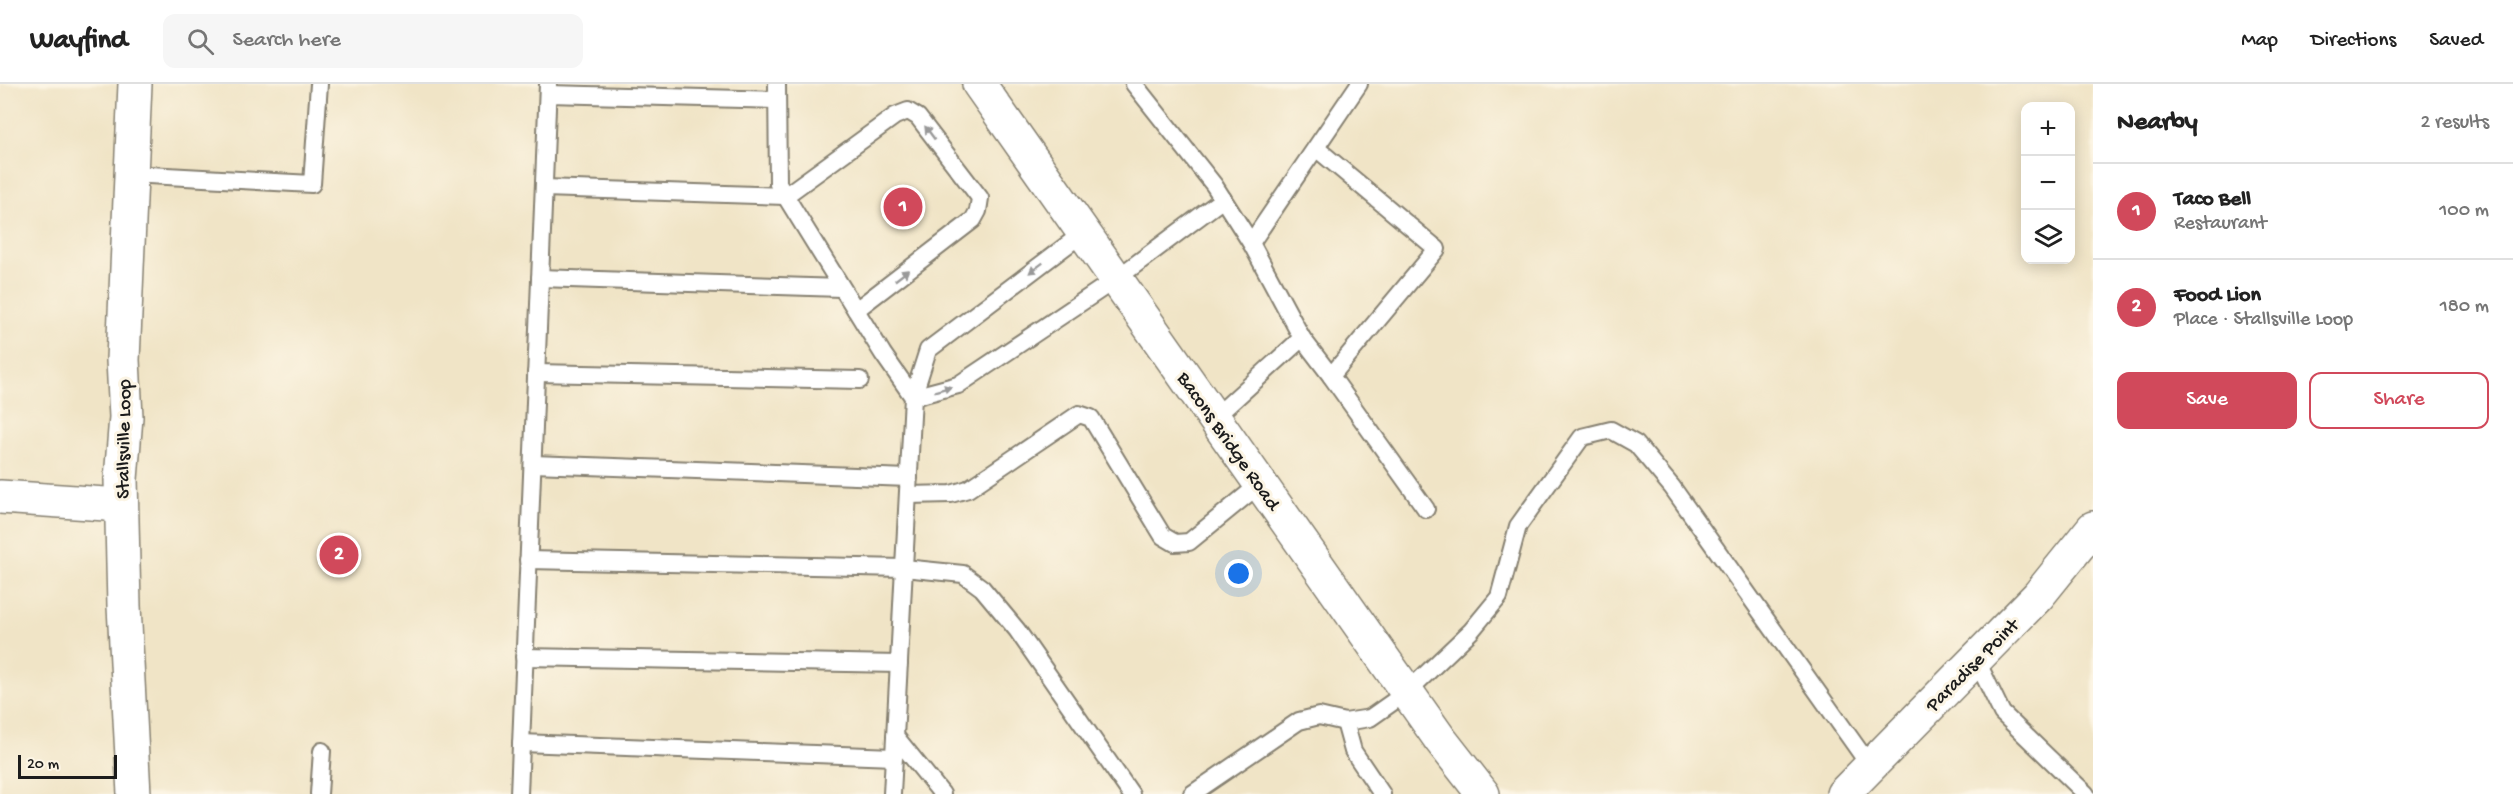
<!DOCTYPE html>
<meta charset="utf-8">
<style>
:root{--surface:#fff;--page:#f6f6f6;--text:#222;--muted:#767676;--line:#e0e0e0;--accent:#d1495b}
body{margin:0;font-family:"Gochi Hand",sans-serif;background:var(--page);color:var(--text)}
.controls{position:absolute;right:18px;top:18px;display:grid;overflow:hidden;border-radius:12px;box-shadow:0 3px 15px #0003}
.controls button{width:54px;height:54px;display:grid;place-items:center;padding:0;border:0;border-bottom:2px solid var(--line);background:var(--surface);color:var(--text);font:30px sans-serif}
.scale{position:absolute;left:18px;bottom:15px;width:99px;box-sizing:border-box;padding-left:6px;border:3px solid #1c1c1c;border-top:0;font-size:16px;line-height:21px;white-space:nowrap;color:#1c1c1c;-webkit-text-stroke:4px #fcf5e5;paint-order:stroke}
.you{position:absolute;left:1239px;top:490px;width:21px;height:21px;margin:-15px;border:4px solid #fff;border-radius:50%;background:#1a73e8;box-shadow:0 0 0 9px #1a73e833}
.badge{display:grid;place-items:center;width:39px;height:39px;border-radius:50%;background:var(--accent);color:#fff;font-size:20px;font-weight:700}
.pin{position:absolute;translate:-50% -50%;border:3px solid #fff;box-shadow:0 2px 6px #0006}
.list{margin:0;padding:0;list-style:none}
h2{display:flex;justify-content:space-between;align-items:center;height:78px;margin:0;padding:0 24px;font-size:26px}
h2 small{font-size:20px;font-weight:400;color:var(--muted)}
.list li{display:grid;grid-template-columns:39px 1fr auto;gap:18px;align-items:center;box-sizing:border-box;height:96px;padding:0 24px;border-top:2px solid var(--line)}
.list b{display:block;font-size:22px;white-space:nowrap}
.list p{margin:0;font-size:20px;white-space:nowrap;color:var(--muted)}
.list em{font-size:20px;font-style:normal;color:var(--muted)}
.actions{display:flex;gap:12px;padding:18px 24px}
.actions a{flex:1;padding:14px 0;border:2px solid var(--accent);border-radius:12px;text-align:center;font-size:21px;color:var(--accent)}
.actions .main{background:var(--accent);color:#fff}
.icon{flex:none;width:33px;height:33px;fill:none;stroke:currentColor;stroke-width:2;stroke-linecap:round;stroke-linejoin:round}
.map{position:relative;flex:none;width:2093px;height:710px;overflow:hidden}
header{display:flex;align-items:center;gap:36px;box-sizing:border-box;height:84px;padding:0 30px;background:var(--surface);border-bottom:2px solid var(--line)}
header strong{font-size:28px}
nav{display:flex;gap:33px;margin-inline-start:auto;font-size:21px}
.search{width:420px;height:54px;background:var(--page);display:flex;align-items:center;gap:15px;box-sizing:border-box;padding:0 21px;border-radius:12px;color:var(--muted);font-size:22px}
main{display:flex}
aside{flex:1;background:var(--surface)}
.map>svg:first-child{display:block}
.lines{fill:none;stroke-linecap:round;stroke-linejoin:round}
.lane-casing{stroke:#868071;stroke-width:20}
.street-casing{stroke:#868071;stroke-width:36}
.secondary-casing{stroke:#868071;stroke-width:36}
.lane{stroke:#fff;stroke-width:16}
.street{stroke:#fff;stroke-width:33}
.secondary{stroke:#fff;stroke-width:33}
.oneway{fill:#999}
.labels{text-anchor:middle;stroke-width:6;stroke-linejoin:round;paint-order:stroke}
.street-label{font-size:20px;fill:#1c1c1c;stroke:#fcf5e5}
</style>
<header>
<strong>Wayfind</strong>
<div class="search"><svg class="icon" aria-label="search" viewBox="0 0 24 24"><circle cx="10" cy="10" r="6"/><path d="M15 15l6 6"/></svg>Search here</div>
<nav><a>Map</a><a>Directions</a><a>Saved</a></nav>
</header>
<main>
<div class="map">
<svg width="2093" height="710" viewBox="0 0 2093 710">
<rect width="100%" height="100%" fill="#fcf5e5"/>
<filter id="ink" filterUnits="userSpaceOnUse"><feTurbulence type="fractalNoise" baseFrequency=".0167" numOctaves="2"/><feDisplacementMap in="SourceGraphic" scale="12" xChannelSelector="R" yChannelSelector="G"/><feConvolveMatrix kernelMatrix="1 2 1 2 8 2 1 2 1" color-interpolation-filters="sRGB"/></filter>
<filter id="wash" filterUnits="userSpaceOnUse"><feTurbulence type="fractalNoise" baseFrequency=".008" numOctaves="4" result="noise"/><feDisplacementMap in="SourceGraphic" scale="24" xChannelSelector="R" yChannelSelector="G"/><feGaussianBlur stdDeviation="1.35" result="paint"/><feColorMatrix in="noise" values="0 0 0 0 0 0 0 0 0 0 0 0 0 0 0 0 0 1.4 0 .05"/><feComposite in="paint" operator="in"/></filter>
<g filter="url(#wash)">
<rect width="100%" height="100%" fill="#f0e4c6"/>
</g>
<g filter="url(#ink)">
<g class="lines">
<defs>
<g id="lane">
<path d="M 777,0 L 778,100 L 883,270 L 913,313 L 892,710"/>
<path d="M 1134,0 L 1214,101 L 1251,159 L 1302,254 L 1214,334"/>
<path d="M 548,10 L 777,16"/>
<path d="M 130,90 L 312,100 L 319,0"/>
<path d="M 544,104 L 785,112 L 895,32 L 908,27 L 918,33 L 980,114 L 978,127 L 973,136 L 856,226"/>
<path d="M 1083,149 L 928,266 L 913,313 L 958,301 L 1116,195 L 1223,115"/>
<path d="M 1251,159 L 1359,0"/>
<path d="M 540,194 L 841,204"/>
<path d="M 1302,254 L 1331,292 L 1437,165 L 1316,64"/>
<path d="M 536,289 L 860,296"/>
<path d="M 1331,292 L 1426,425"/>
<path d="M 533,380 L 909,394"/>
<path d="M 908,411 L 951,410 L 968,405 L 1079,330 L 1091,334 L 1163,452 L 1175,459 L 1189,458 L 1260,400"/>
<path d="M 528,476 L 904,484 L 963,490 L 982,504 L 1017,546 L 1131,710"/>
<path d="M 524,573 L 899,580"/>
<path d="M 1976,575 L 2002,629 L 2086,710"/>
<path d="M 1345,638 L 1353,667 L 1382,710"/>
<path d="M 895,652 L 942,710"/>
<path d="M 521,659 L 894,673"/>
<path d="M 319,710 L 322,667"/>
<path d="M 519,710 L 548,0"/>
<path d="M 1192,710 L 1299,637 L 1319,632 L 1345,638 L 1370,634 L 1407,608 L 1471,547 L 1499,513 L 1518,442 L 1582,353 L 1611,346 L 1636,360 L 1672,403 L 1870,682"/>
</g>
<g id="street">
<path d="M 0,413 L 121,421"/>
<path d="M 134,710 L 124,522 L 121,395 L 126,333 L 123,276 L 135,0"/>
<path d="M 1843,710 L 2038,512 L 2093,444"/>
</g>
<path id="secondary" d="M 979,0 L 1440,655 L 1483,710"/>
</defs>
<use href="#lane" class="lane-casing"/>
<use href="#street" class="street-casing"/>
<use href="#secondary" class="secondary-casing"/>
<use href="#lane" class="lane"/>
<use href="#street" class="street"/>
<use href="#secondary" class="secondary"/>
</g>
<defs><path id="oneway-solid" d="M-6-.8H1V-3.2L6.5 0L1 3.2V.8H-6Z" transform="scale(1.5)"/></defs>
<g class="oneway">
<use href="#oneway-solid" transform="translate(930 49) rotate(-127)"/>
<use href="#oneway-solid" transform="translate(1036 184) rotate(143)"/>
<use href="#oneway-solid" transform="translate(902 191) rotate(-38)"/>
<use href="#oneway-solid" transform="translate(943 305) rotate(-15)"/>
</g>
</g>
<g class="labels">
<g class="street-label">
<text transform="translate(122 355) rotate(-89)" y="7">Stallsville Loop</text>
<text transform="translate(1230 356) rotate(55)" y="7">Bacons Bridge Road</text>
<text transform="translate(1971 580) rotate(-45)" y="7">Paradise Point</text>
</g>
</g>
</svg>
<div class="controls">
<button>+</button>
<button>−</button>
<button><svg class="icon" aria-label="layers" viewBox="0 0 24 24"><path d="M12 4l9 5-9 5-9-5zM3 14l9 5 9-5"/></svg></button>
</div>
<div class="scale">20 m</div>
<div class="you"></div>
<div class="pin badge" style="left:903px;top:123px">1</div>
<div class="pin badge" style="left:339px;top:471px">2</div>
</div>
<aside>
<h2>Nearby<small>2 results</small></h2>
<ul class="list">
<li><span class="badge">1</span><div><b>Taco Bell</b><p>Restaurant</p></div><em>100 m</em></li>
<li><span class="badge">2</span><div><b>Food Lion</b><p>Place · Stallsville Loop</p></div><em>180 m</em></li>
</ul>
<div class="actions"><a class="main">Save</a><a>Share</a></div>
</aside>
</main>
